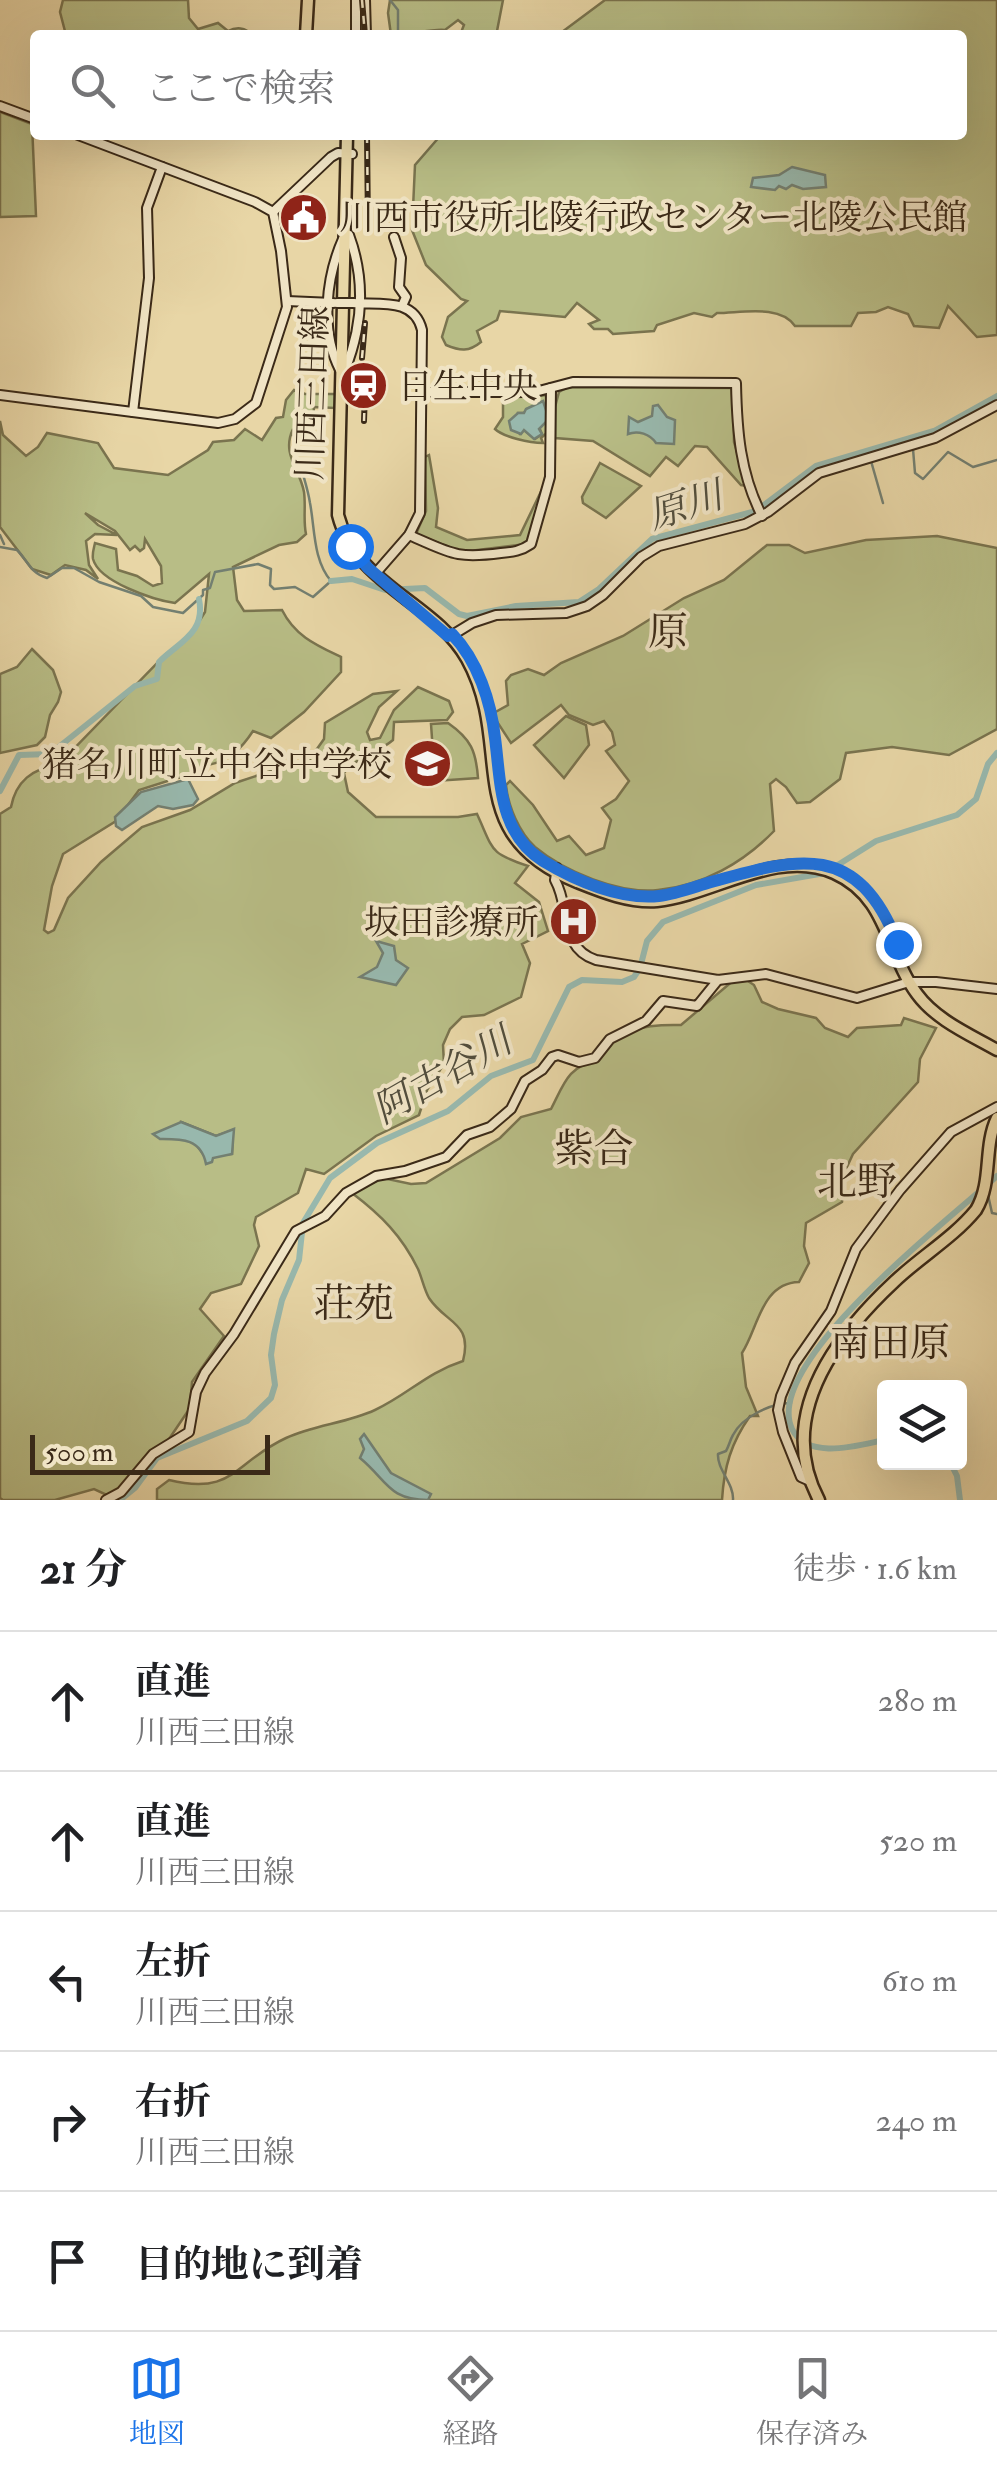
<!DOCTYPE html>
<html lang="ja">
<meta charset="utf-8">
<style>
:root{--surface:#fff;--page:#f2f2f2;--text:#202124;--muted:#757577;--line:#e0e0e0;--accent:#1a73e8}
body{margin:0;font-family:"IM FELL Double Pica","Noto Serif JP",serif;background:var(--page);color:var(--text)}
.controls{position:absolute;right:30px;bottom:30px;display:grid;overflow:hidden;border-radius:10px;box-shadow:0 10px 40px #0002}
.controls button{width:90px;height:90px;display:grid;place-items:center;padding:0;border:0;border-bottom:2px solid var(--line);background:var(--surface);color:var(--text);font:50px sans-serif}
.scale{position:absolute;left:30px;bottom:25px;width:240px;box-sizing:border-box;padding-left:10px;border:5px solid #3b2a18;border-top:0;font-size:28px;line-height:35px;white-space:nowrap;color:#3b2a18;-webkit-text-stroke:8px #f0e4c5;paint-order:stroke}
.stop{position:absolute;width:30px;height:30px;margin:-22px;border:8px solid #1a73e8;border-radius:50%;background:#fff}
.stop.end{background:#1a73e8;border-color:#fff;box-shadow:0 2px 10px #0008}
.list{margin:0;padding:0;list-style:none}
h2{display:flex;justify-content:space-between;align-items:center;height:130px;margin:0;padding:0 40px;font-size:42px}
h2 small{font-size:32px;font-weight:400;color:var(--muted)}
.list li{display:grid;grid-template-columns:65px 1fr auto;gap:30px;align-items:center;box-sizing:border-box;height:140px;padding:0 40px;border-top:2px solid var(--line)}
.list b{display:block;font-size:38px;white-space:nowrap}
.list p{margin:0;font-size:32px;white-space:nowrap;color:var(--muted)}
.list em{font-size:32px;font-style:normal;color:var(--muted)}
.icon{flex:none;width:55px;height:55px;fill:none;stroke:currentColor;stroke-width:2;stroke-linecap:round;stroke-linejoin:round}
.map{position:relative;flex:none;width:997px;height:1500px;overflow:hidden}
.search{position:absolute;background:var(--surface);box-shadow:0 10px 40px #0002;left:30px;right:30px;top:30px;height:110px;display:flex;align-items:center;gap:25px;box-sizing:border-box;padding:0 35px;border-radius:10px;color:var(--muted);font-size:38px}
.sheet{height:830px;background:var(--surface)}
nav{display:flex;justify-content:space-around;align-items:center;box-sizing:border-box;height:140px;border-top:2px solid var(--line);background:var(--surface);font-size:28px;color:var(--muted)}
nav a{display:grid;justify-items:center;gap:5px}
nav .on{color:var(--accent)}
.map>svg:first-child{display:block}
.green{fill:#b8bd86;stroke:#7a744f;stroke-width:2.5;fill-rule:evenodd}
.water{fill:#98b8ad;stroke:#737f71;stroke-width:2.5}
.lines{fill:none;stroke-linecap:round;stroke-linejoin:round}
.stream{stroke:#737f71;stroke-width:2.5}
.river{stroke:#98b8ad;stroke-width:6}
.secondary-casing{stroke:#3b2a18;stroke-width:12}
.primary-casing{stroke:#3b2a18;stroke-width:15}
.secondary{stroke:#f0e4c5;stroke-width:8}
.primary{stroke:#e8d6a6;stroke-width:10}
.rail-casing{stroke:#3b2a18;stroke-width:6}
.rail{stroke:#f0e4c5;stroke-width:2.5;stroke-dasharray:8;stroke-linecap:butt}
.secondary-bridge-casing{stroke:#3b2a18;stroke-width:12;stroke-linecap:butt}
.secondary-bridge{stroke:#f0e4c5;stroke-width:8}
.route{stroke:#1a73e8;stroke-width:12}
.labels{text-anchor:middle;stroke-width:8;stroke-linejoin:round;paint-order:stroke}
.poi-label{font-size:35px;fill:#3b2a18;stroke:#f0e4c5;text-anchor:start}
.street-label{font-size:35px;fill:#3b2a18;stroke:#f0e4c5}
.water-label{font-size:38px;font-style:italic;fill:#524e3d;stroke:#f0e4c5}
.quarter-label{font-size:40px;fill:#3b2a18;stroke:#f0e4c5}
</style>
<div class="map">
<svg width="997" height="1500" viewBox="0 0 997 1500">
<rect width="100%" height="100%" fill="#e8d6a6"/>
<filter id="stains"><feTurbulence type="fractalNoise" baseFrequency=".002" numOctaves="4"/><feColorMatrix values="0 0 0 0 .2 0 0 0 0 .09 0 0 0 0 .02 0 0 0 .5 -.17"/></filter>
<radialGradient id="worn" r=".72"><stop offset=".6" stop-color="#630" stop-opacity="0"/><stop offset="1" stop-color="#630" stop-opacity=".3"/></radialGradient>
<g class="green">
<path d="M 63,0 L 188,0 L 189,18 L 198,29 L 218,23 L 228,31 C 236,27 246,27 251,35 L 66,35 L 60,12 Z"/>
<path d="M 390,0 L 503,0 L 497,31 L 492,35 L 460,35 L 464,25 L 458,20 L 445,30 C 436,28 406,35 391,35 L 388,13 Z"/>
<path d="M 605,0 L 997,0 L 997,335 L 977,337 L 948,306 L 939,328 L 914,326 L 908,314 L 888,307 L 876,312 L 858,313 L 851,326 L 795,326 C 780,304 741,313 717,313 L 712,317 L 694,313 L 657,325 L 654,331 L 613,334 L 608,329 L 594,329 L 589,324 L 599,320 L 577,303 L 565,317 L 500,311 L 497,320 L 477,331 L 481,342 C 469,352 460,351 446,345 L 442,337 L 448,317 L 467,301 L 461,299 L 426,265 L 412,230 L 415,165 L 441,135 L 962,135 L 962,35 L 558,35 Z"/>
<path d="M 0,112 L 32,124 L 36,216 L 0,217 Z"/>
<path d="M 568,387 L 733,388 L 734,442 L 747,486 L 741,485 L 707,447 L 695,446 L 678,466 L 666,457 L 650,476 L 593,441 L 555,438 L 555,407 L 559,392 Z"/>
<path d="M 294,390 L 305,394 L 336,394 L 335,408 L 314,407 L 312,436 L 293,435 L 293,429 C 281,454 300,469 304,492 C 306,507 303,520 306,534 L 297,542 L 279,545 L 233,567 L 237,600 L 244,611 L 282,610 C 295,636 316,645 341,657 L 341,672 L 304,712 L 271,738 L 253,731 C 242,748 229,761 208,765 L 201,775 L 177,778 L 139,790 L 116,821 L 63,854 L 52,886 L 44,930 L 48,933 L 54,930 L 68,898 L 101,862 L 142,827 L 190,810 L 235,783 L 292,764 L 307,763 L 324,739 L 325,723 L 373,694 L 397,691 L 379,707 L 367,732 L 370,740 L 380,738 L 394,710 L 418,687 L 449,701 L 453,712 L 447,720 L 394,722 L 393,740 C 378,753 355,758 344,773 L 348,792 L 376,817 L 458,817 L 477,814 C 494,851 489,853 528,866 L 515,883 L 539,902 L 548,931 L 522,944 L 530,963 L 521,997 L 484,1015 L 462,1017 L 450,1029 L 443,1045 L 444,1064 L 427,1090 L 419,1115 L 376,1136 L 324,1174 L 306,1169 L 298,1193 L 256,1217 L 254,1225 L 259,1246 L 241,1284 L 211,1293 L 200,1309 L 224,1336 L 192,1382 L 190,1408 L 167,1442 L 144,1458 L 123,1487 L 109,1496 L 94,1489 L 55,1500 L 3,1500 L 0,1498 L 0,814 L 11,807 C 16,781 32,769 59,764 L 166,654 L 190,636 L 205,612 L 209,574 L 175,603 C 154,600 99,582 93,559 C 92,553 94,548 95,543 L 116,549 L 118,570 L 137,576 L 153,586 L 162,583 L 161,566 L 145,539 L 144,548 L 140,551 L 135,546 L 130,550 L 115,531 L 85,513 L 98,525 L 117,535 L 95,534 L 86,541 L 89,565 L 98,579 L 86,570 L 65,565 L 51,575 L 32,569 L 0,527 L 0,421 L 3,435 L 26,456 L 38,447 L 47,433 L 98,443 L 114,468 L 168,475 L 208,450 L 213,442 L 234,440 L 245,429 L 262,440 L 276,418 L 283,417 L 286,400 ZM 181,1122 L 216,1136 L 233,1130 L 232,1154 L 205,1157 L 196,1144 L 180,1137 Z"/>
<path d="M 548,395 L 547,412 L 542,402 L 527,409 L 524,413 L 518,413 L 518,432 L 520,434 L 524,430 L 535,439 L 542,434 L 539,427 L 549,419 L 549,431 L 541,438 L 543,443 C 530,443 503,437 495,429 L 503,417 L 503,398 Z"/>
<path d="M 429,455 L 438,508 L 436,527 L 467,540 L 520,535 L 548,477 L 532,536 L 526,544 L 461,552 L 416,534 L 426,511 L 425,457 Z"/>
<path d="M 600,463 L 641,486 L 606,518 L 583,503 L 582,497 Z"/>
<path d="M 937,536 L 997,548 L 997,729 L 949,755 L 892,747 L 846,753 L 840,779 L 810,802 L 797,803 L 786,787 L 776,779 L 770,784 L 774,831 C 744,862 703,886 658,890 C 619,894 565,872 535,847 C 519,832 508,806 506,785 L 510,781 L 533,805 L 557,841 L 569,836 L 586,855 L 604,848 L 611,820 L 602,808 L 616,799 L 629,781 L 606,751 L 615,745 L 612,732 L 604,721 L 593,725 L 569,715 L 561,705 L 511,743 L 492,714 L 508,705 L 506,681 L 511,675 L 528,669 L 544,675 L 561,663 L 623,636 L 684,598 L 724,580 L 767,545 L 789,545 L 805,553 L 866,540 Z"/>
<path d="M 32,649 L 53,670 L 61,692 L 58,702 L 50,715 L 45,737 L 37,745 L 0,753 L 0,674 L 17,667 Z"/>
<path d="M 566,716 L 586,725 L 589,745 L 564,778 L 534,745 Z"/>
<path d="M 448,723 C 471,739 476,751 478,778 L 435,781 L 431,724 Z"/>
<path d="M 735,979 L 745,979 L 754,985 L 762,1002 L 778,1009 L 816,1018 L 825,1028 L 848,1037 L 857,1028 L 901,1025 L 904,1018 L 936,1028 L 920,1059 L 918,1082 L 853,1154 L 846,1169 L 842,1202 L 806,1223 L 804,1246 L 809,1263 L 799,1282 C 761,1283 758,1329 742,1353 L 746,1387 L 758,1416 L 750,1416 C 731,1443 724,1467 722,1500 L 157,1500 L 157,1489 L 169,1480 C 234,1496 234,1462 286,1438 C 314,1425 347,1423 375,1410 C 409,1394 426,1373 463,1361 C 473,1322 446,1324 429,1298 C 424,1289 422,1278 418,1269 C 402,1236 381,1215 352,1193 L 383,1178 L 411,1184 L 426,1183 L 500,1138 L 521,1117 L 551,1109 C 564,1084 568,1066 597,1061 C 618,1028 644,1024 681,1025 Z"/>
</g>
<g class="water">
<path d="M 792,167 L 825,175 L 826,187 L 803,189 L 792,185 L 786,189 L 779,186 L 775,190 L 751,187 L 753,178 L 779,175 Z"/>
<path d="M 543,401 L 549,419 L 539,429 L 542,434 L 534,439 L 524,430 L 521,434 L 511,430 L 509,421 L 518,413 L 524,413 L 526,409 Z"/>
<path d="M 658,405 L 667,417 L 675,420 L 674,444 L 656,443 C 650,434 638,430 628,434 L 629,417 L 638,422 L 652,416 L 653,406 Z"/>
<path d="M 188,779 L 198,799 L 193,805 L 173,809 L 158,806 L 122,830 L 116,826 L 115,817 L 141,792 Z"/>
<path d="M 376,941 L 394,946 L 396,960 L 408,968 L 396,985 L 360,977 L 377,967 L 383,953 Z"/>
<path d="M 181,1122 L 216,1136 L 234,1129 L 232,1154 L 213,1158 L 212,1162 L 206,1164 C 201,1138 181,1139 160,1139 L 153,1134 Z"/>
<path d="M 364,1434 L 391,1473 L 431,1494 L 428,1500 C 388,1500 387,1480 360,1458 L 364,1449 L 360,1439 Z"/>
</g>
<g class="lines">
<g class="stream">
<path d="M 390,0 L 398,10 L 398,35"/>
<path d="M 879,459 L 913,449 L 915,473 L 923,479 L 948,452 L 973,467 L 997,460"/>
<path d="M 871,461 L 883,503"/>
<path d="M 0,535 L 4,544"/>
<path d="M 0,547 L 17,550 C 28,561 30,573 47,578 L 62,568 L 74,568 L 99,582 L 141,596 L 153,607 L 183,613 L 203,595 L 203,590 L 210,588 L 215,572 L 258,564 L 271,569 L 270,585 L 274,589 L 295,587 L 313,597 L 331,581 C 313,560 315,529 310,503 C 308,489 303,476 300,463"/>
<path d="M 988,1195 L 992,1213 L 997,1214"/>
<path d="M 733,1500 C 734,1483 717,1470 718,1454 L 726,1451 C 729,1446 730,1440 733,1435 C 742,1417 771,1403 791,1403"/>
</g>
<g class="river">
<path d="M 331,581 L 352,579 L 385,590 L 425,588 L 459,614 L 467,616 L 516,606 L 579,602 L 599,589 L 652,539 L 756,511 L 816,466 L 934,431 L 997,396"/>
<path d="M 0,791 L 19,755 L 50,754 L 135,686 L 157,679 L 159,662 C 179,642 206,633 199,599"/>
<path d="M 884,1440 C 859,1445 808,1461 792,1429 C 761,1363 954,1216 997,1176"/>
<path d="M 950,1462 L 957,1476 L 960,1500"/>
<path d="M 120,1500 L 135,1488 L 157,1458 L 247,1421 L 271,1398 L 275,1385 L 271,1355 L 274,1334 L 282,1300 L 299,1260 L 303,1223 L 330,1178 L 377,1143 L 448,1111 L 491,1076 L 533,1060 L 569,987 L 582,980 L 622,982 L 634,977 L 640,968 L 647,941 L 663,922 L 756,885 L 825,873 L 876,841 L 957,815 L 976,799 L 988,764 L 997,753"/>
</g>
<defs>
<g id="secondary">
<path d="M 356,0 L 356,35"/>
<path d="M 365,0 L 366,35"/>
<path d="M 0,106 L 35,119"/>
<path d="M 273,212 L 331,157 L 338,153 L 352,154"/>
<path d="M 394,237 L 401,258 L 399,287 L 406,297 L 402,306"/>
<path d="M 287,301 L 333,303"/>
<path d="M 353,303 C 379,305 414,297 422,330 L 420,513 L 409,535 L 375,574"/>
<path d="M 340,370 C 320,331 326,277 343,239"/>
<path d="M 345,370 C 363,325 366,281 349,235"/>
<path d="M 422,392 L 535,392 L 573,382 L 736,383 C 737,431 740,473 762,516"/>
<path d="M 0,395 L 218,423 L 235,419 L 256,403 L 287,307 L 281,251 L 273,212 L 255,202 L 78,135"/>
<path d="M 133,412 L 149,278 L 147,208 L 162,167"/>
<path d="M 409,535 C 451,553 455,559 501,553 C 513,552 521,551 531,544 L 550,477 L 551,388"/>
<path d="M 449,637 L 472,623 L 496,615 L 566,613 L 587,606 L 603,595 L 641,557 L 659,546 L 745,524 L 768,512 L 819,473 L 935,438 L 997,405"/>
<path d="M 557,868 L 555,880 C 571,908 559,948 596,960 L 718,980 L 766,974 L 857,998 L 909,982 L 936,982 L 997,989"/>
<path d="M 810,1481 L 801,1477 L 783,1432 L 778,1410 L 781,1396 L 795,1363 L 831,1311 L 856,1249 L 900,1190 L 951,1132 L 997,1107"/>
<path d="M 106,1500 L 121,1492 L 153,1454 L 189,1432 L 196,1392 L 205,1373 L 234,1334 L 296,1231 L 325,1216 L 346,1193 L 376,1176 L 405,1171 L 446,1157 L 467,1135 L 490,1127 L 511,1109 L 525,1081 L 542,1070 L 552,1057 L 558,1055 L 579,1062 L 595,1058 L 610,1039 L 646,1021 L 663,1001 L 697,1006 L 718,980"/>
</g>
<g id="primary">
<path d="M 306,35 L 308,0"/>
<path d="M 347,135 L 338,515 C 356,586 434,601 467,659 C 516,747 457,834 577,882 C 602,892 629,903 657,901 C 714,895 776,848 834,873 C 888,897 886,952 917,994 C 936,1020 969,1034 997,1050"/>
<path d="M 819,1500 C 775,1417 834,1338 894,1282 C 920,1257 953,1238 976,1210 C 993,1182 983,1147 997,1118"/>
</g>
</defs>
<use href="#secondary" class="secondary-casing"/>
<use href="#primary" class="primary-casing"/>
<use href="#secondary" class="secondary"/>
<use href="#primary" class="primary"/>
<defs>
<g id="rail">
<path d="M 362,0 L 365,35"/>
<path d="M 367,135 L 368,228"/>
<path d="M 362,358 L 365,323"/>
<path d="M 364,421 L 365,391"/>
</g>
</defs>
<use href="#rail" class="rail-casing"/>
<use href="#rail" class="rail"/>
<defs>
<path id="secondary-bridge" d="M 337,303 L 353,303"/>
</defs>
<use href="#secondary-bridge" class="secondary-bridge-casing"/>
<use href="#secondary-bridge" class="secondary-bridge"/>
</g>
<g class="lines">
<path class="route" d="M 350,546 L 368,568 L 448,636 L 452,634 C 478,661 491,702 495,738 C 501,784 499,833 543,861 C 576,881 621,900 659,896 C 676,894 694,887 711,882 C 800,857 857,841 898,944"/>
</g>
<defs>
<symbol id="civic-disc" viewBox="-11 -11 22 22"><circle r="9.5" fill="#8f2418" stroke="#f0e4c5"/><path d="M-.6-6.5H3V-4.5H.6V-3L4-1V1h2V6H-6V1h2V-1L-.6-3ZM-1.2 2.5V6h2.4V2.5Z" fill="#fff"/></symbol>
<symbol id="station-disc" viewBox="-11 -11 22 22"><circle r="9.5" fill="#8f2418" stroke="#f0e4c5"/><path d="M-3-6H3Q5-6 5-4V2Q5 4 3 4L4.5 6H3L1.5 4h-3L-3 6H-4.5L-3 4Q-5 4-5 2V-4Q-5-6-3-6ZM-3.5-4v3h7v-3ZM-3.5 1v1.5H-2V1ZM2 1v1.5H3.5V1Z" fill="#fff"/></symbol>
<symbol id="school-disc" viewBox="-11 -11 22 22"><circle r="9.5" fill="#8f2418" stroke="#f0e4c5"/><path d="M0-5L7-2L0 1L-7-2ZM-4 1L0 2.5L4 1V4Q0 6-4 4Z" fill="#fff"/></symbol>
<symbol id="hospital-disc" viewBox="-11 -11 22 22"><circle r="9.5" fill="#8f2418" stroke="#f0e4c5"/><path d="M-5-5h3v3.5h4V-5h3V5h-3V1.5h-4V5h-3Z" fill="#fff"/></symbol>
</defs>
<g fill-rule="evenodd">
<use href="#civic-disc" x="276" y="190" width="55" height="55"/>
<use href="#station-disc" x="336" y="358" width="55" height="55"/>
<use href="#school-disc" x="400" y="736" width="55" height="55"/>
<use href="#hospital-disc" x="546" y="894" width="55" height="55"/>
</g>
<g class="labels">
<g class="poi-label">
<text x="339" y="229">川西市役所北陵行政センター北陵公民館</text>
<text x="398" y="398">日生中央</text>
<text x="392" y="776" text-anchor="end">猪名川町立中谷中学校</text>
<text x="539" y="934" text-anchor="end">坂田診療所</text>
</g>
<g class="street-label">
<text transform="translate(312 393) rotate(-88)" y="12">川西三田線</text>
</g>
<g class="water-label">
<text transform="translate(685 505) rotate(-18)" y="13">原川</text>
<text transform="translate(442 1075) rotate(-30)" y="13">阿古谷川</text>
</g>
<g class="quarter-label">
<text x="668" y="645">原</text>
<text x="594" y="1162">紫合</text>
<text x="857" y="1195">北野</text>
<text x="354" y="1317">荘苑</text>
<text x="890" y="1356">南田原</text>
</g>
</g>
<rect width="100%" height="100%" filter="url(#stains)"/>
<rect width="100%" height="100%" fill="url(#worn)"/>
</svg>
<div class="controls">
<button><svg class="icon" aria-label="layers" viewBox="0 0 24 24"><path d="M12 4l9 5-9 5-9-5zM3 14l9 5 9-5"/></svg></button>
</div>
<div class="scale">500 m</div>
<div class="stop" style="left:350px;top:546px"></div>
<div class="stop end" style="left:898px;top:944px"></div>
<div class="search"><svg class="icon" aria-label="search" viewBox="0 0 24 24"><circle cx="10" cy="10" r="6"/><path d="M15 15l6 6"/></svg>ここで検索</div>
</div>
<section class="sheet">
<h2>21 分<small>徒歩 · 1.6 km</small></h2>
<ul class="list">
<li><svg class="icon" aria-label="ahead" viewBox="0 0 24 24"><path d="M12 20V5M6 11l6-6 6 6"/></svg><div><b>直進</b><p>川西三田線</p></div><em>280 m</em></li>
<li><svg class="icon" aria-label="ahead" viewBox="0 0 24 24"><path d="M12 20V5M6 11l6-6 6 6"/></svg><div><b>直進</b><p>川西三田線</p></div><em>520 m</em></li>
<li><svg class="icon" aria-label="left" viewBox="0 0 24 24"><path d="M17 20v-9H6M10 6l-5 5 5 5"/></svg><div><b>左折</b><p>川西三田線</p></div><em>610 m</em></li>
<li><svg class="icon" aria-label="right" viewBox="0 0 24 24"><path d="M7 20v-9h11M14 6l5 5-5 5"/></svg><div><b>右折</b><p>川西三田線</p></div><em>240 m</em></li>
<li><svg class="icon" aria-label="arrive" viewBox="0 0 24 24"><path d="M6 21V4h12l-3 4 3 4H6"/></svg><div><b>目的地に到着</b></div></li>
</ul>
</section>
<nav>
<a class="on"><svg class="icon" aria-label="map" viewBox="0 0 24 24"><path d="M3 6l6-2 6 2 6-2v14l-6 2-6-2-6 2zM9 4v14M15 6v14"/></svg>地図</a>
<a><svg class="icon" aria-label="directions" viewBox="0 0 24 24"><path d="M12 3l9 9-9 9-9-9zM9 14v-3h6M13 9l2 2-2 2"/></svg>経路</a>
<a><svg class="icon" aria-label="saved" viewBox="0 0 24 24"><path d="M7 4h10v16l-5-4-5 4z"/></svg>保存済み</a>
</nav>
